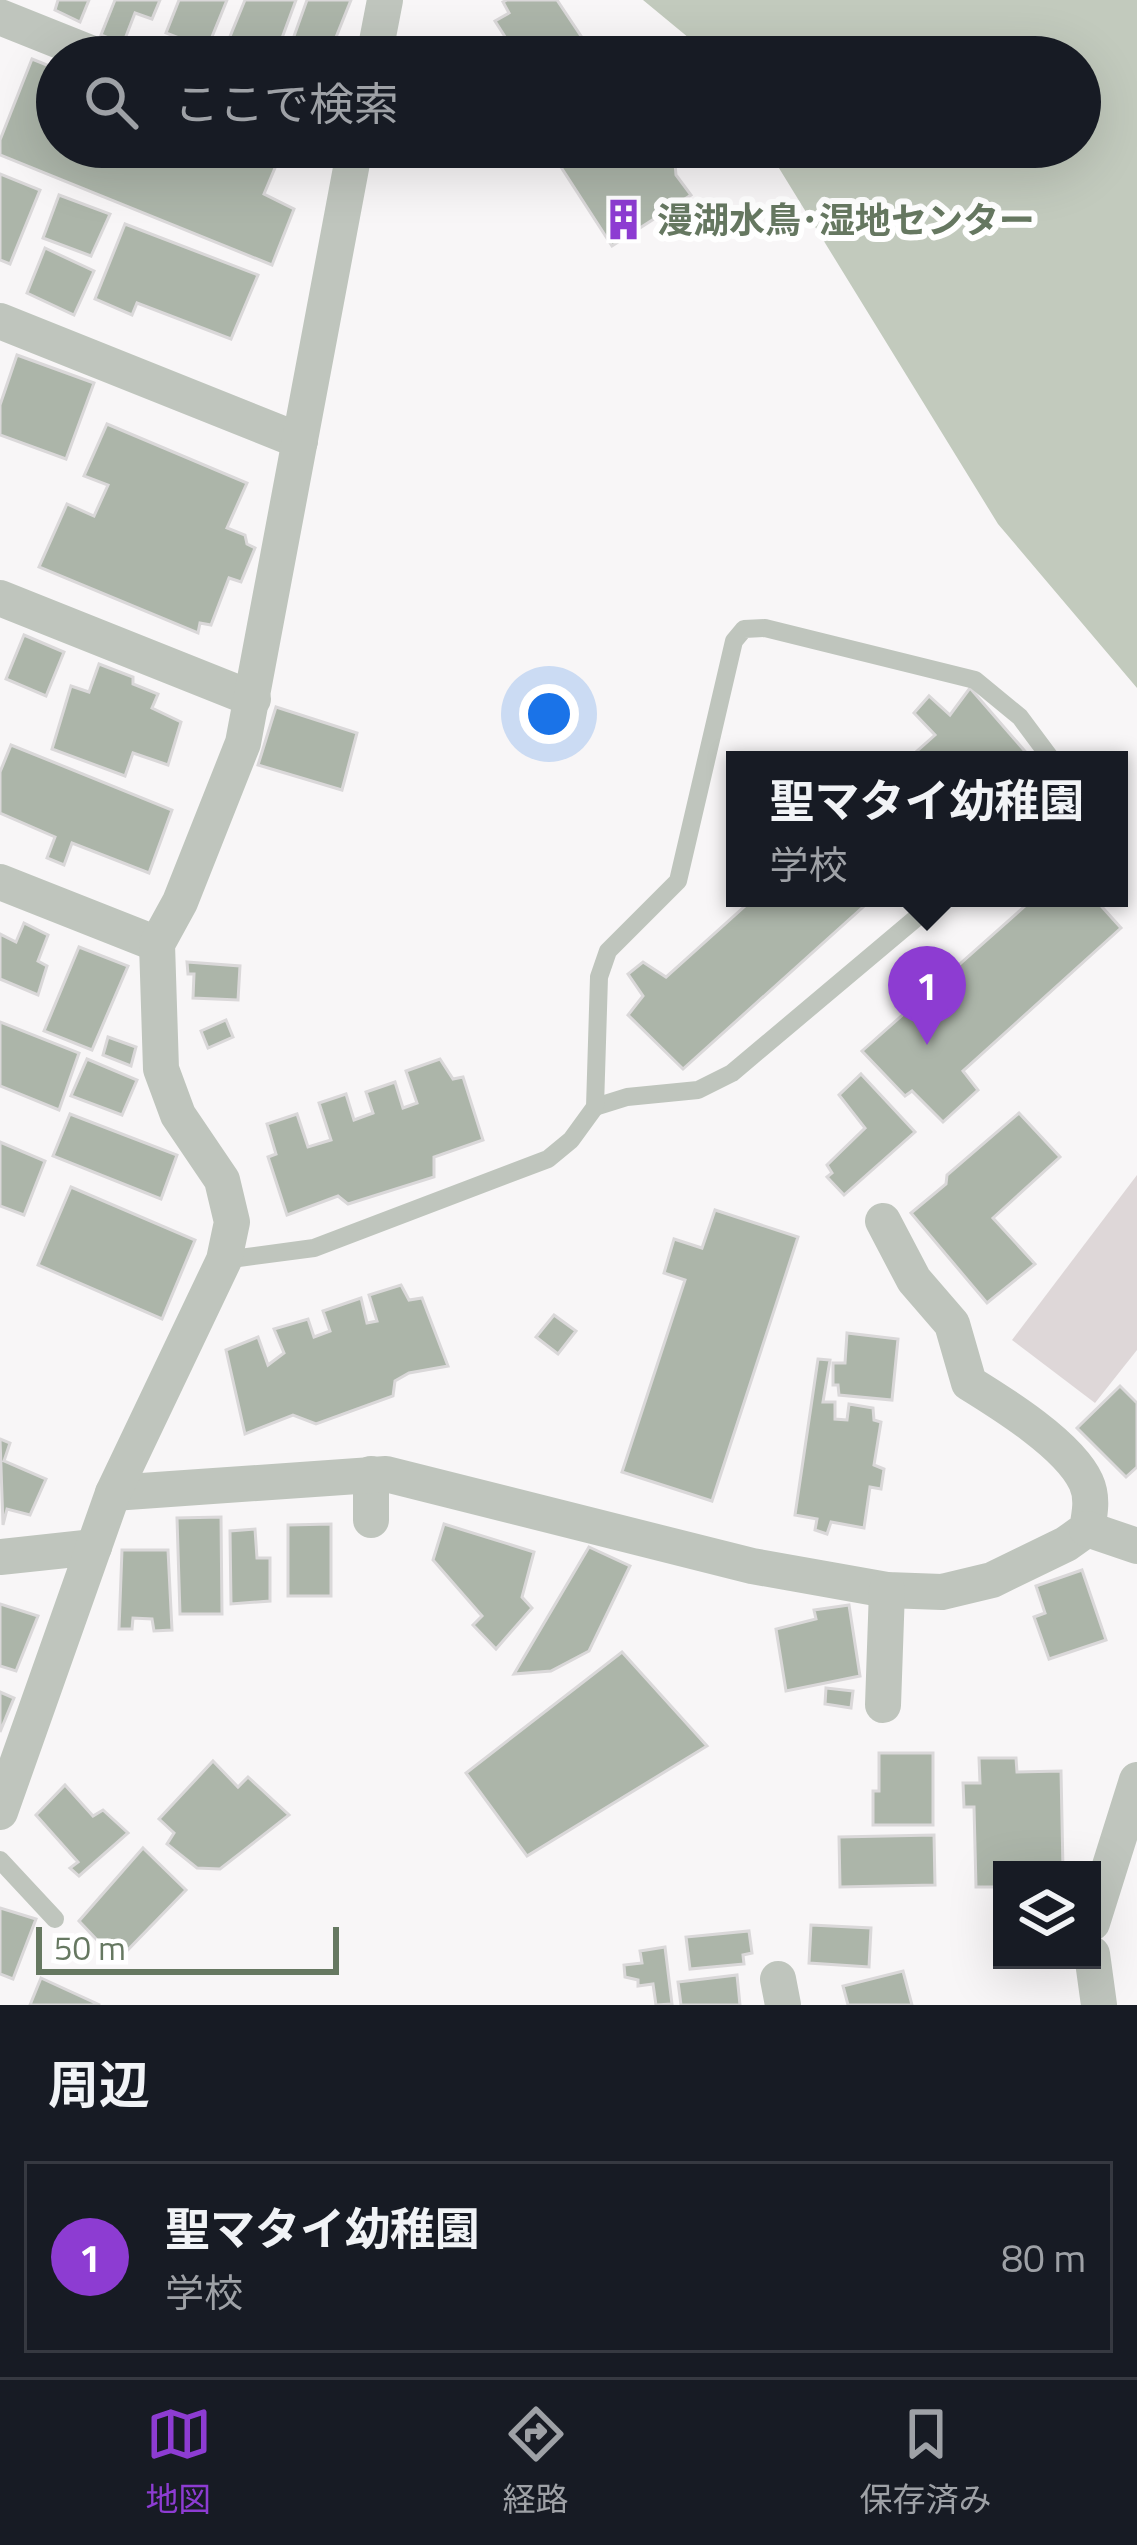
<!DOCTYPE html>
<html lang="ja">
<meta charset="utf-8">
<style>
:root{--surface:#171b24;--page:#242831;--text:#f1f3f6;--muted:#9ea1a6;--line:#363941;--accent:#8d3cd2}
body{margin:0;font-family:"Titillium Web","Noto Sans JP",sans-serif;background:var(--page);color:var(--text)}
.controls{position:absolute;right:36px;bottom:36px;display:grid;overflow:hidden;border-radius:0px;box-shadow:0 12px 48px #0002}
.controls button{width:108px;height:108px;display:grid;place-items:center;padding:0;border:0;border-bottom:3px solid var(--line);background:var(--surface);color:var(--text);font:60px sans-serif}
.scale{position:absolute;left:36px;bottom:30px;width:303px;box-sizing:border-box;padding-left:12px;border:6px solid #667861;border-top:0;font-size:33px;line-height:42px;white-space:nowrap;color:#667861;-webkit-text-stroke:9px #fff;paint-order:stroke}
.you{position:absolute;left:549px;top:714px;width:42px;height:42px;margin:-30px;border:9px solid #fff;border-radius:50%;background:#1a73e8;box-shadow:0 0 0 18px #1a73e833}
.badge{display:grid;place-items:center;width:78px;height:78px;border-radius:50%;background:var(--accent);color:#fff;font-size:39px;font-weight:700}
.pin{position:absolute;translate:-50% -99px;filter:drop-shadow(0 3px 6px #0008)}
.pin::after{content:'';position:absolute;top:63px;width:42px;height:36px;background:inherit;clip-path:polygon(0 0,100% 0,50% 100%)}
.popup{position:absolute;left:726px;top:751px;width:402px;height:156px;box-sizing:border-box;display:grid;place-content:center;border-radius:0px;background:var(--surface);filter:drop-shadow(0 3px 9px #0005);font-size:39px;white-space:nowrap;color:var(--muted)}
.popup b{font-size:45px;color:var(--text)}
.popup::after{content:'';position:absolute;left:50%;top:100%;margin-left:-24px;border:24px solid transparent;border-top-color:var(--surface)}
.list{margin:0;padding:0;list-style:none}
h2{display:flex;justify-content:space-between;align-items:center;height:156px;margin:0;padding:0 48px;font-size:51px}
h2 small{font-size:39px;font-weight:400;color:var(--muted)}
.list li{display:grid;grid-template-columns:78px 1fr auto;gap:36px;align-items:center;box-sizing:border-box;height:192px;margin:0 24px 24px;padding:0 24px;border:3px solid var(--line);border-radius:0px}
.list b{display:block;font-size:45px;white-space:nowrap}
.list p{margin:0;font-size:39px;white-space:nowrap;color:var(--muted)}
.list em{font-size:39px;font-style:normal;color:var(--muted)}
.icon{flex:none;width:66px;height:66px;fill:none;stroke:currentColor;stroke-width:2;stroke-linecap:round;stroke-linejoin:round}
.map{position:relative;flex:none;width:1137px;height:2005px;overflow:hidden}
.search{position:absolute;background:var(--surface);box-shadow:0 12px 48px #0002;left:36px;right:36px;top:36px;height:132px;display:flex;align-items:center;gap:30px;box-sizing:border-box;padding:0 42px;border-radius:66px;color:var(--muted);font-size:45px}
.sheet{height:372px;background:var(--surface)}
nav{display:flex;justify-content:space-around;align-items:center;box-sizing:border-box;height:168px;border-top:3px solid var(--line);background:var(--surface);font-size:33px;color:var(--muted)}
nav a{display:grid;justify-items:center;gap:6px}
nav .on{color:var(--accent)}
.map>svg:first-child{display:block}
.green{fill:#ded7d8}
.water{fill:#c2cabd}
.building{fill:#acb5a9;stroke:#dad8d9;stroke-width:3}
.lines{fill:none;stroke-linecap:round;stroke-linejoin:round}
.lane{stroke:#bfc5bd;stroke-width:18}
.street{stroke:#bfc5bd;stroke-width:36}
.labels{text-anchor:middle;stroke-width:12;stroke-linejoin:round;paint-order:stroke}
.poi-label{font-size:36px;font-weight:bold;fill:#667861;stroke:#fff;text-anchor:start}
</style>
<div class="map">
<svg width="1137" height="2005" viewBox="0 0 1137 2005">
<rect width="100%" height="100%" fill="#f8f6f7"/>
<path class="green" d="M 1137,1175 L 1137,1350 L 1095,1403 L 1012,1340 Z"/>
<path class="water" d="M 643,0 L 1137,0 L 1137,688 L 998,524 L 766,147 L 1080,147 L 1080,57 L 712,57 Z"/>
<g class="building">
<path d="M 58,0 L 89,0 L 80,22 L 55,10 Z"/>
<path d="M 115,0 L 160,0 L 152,19 L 135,13 L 123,44 L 101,35 Z"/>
<path d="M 179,0 L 227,0 L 207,49 L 166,33 Z"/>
<path d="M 245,0 L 296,0 L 275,57 L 222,56 Z"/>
<path d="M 307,0 L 351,0 L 330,52 L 293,39 Z"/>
<path d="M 507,0 L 557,0 L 595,57 L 518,57 L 495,21 L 509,13 L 503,2 Z"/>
<path d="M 32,59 L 57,69 L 57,147 L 257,147 L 280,156 L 264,194 L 294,209 L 272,265 L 0,155 L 0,140 Z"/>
<path d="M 548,147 L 666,147 L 675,163 L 676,175 L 691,195 L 612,246 Z"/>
<path d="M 0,174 L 40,190 L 10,264 L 0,260 Z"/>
<path d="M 59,195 L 110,214 L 91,256 L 43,238 Z"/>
<path d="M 125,224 L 258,275 L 231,339 L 137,303 L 132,315 L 95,299 Z"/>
<path d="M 45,248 L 94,271 L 74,315 L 27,293 Z"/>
<path d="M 17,355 L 94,383 L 66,459 L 0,435 L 0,405 Z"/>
<path d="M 107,424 L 247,483 L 227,528 L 245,535 L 247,544 L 255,548 L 241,582 L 229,578 L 211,625 L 200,623 L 198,633 L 39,567 L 67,504 L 94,516 L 108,485 L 84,476 Z"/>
<path d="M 24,635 L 64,652 L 46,696 L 6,679 Z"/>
<path d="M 99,664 L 133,677 L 133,684 L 158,694 L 152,708 L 181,722 L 168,765 L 133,753 L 125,776 L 52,749 L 71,686 L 89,692 Z"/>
<path d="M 970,688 L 1030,757 L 907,760 L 935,735 L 914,713 L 929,696 L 950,715 Z"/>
<path d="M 276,707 L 357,733 L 342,790 L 258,765 Z"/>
<path d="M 11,745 L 172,810 L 149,873 L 72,843 L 64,865 L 47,858 L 55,837 L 0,813 L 0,772 Z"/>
<path d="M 754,898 L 873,898 L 683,1069 L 628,1015 L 643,996 L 628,974 L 643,962 L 666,977 Z"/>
<path d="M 1034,898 L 1094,898 L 1121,928 L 963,1071 L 978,1090 L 943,1122 L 912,1091 L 905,1096 L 862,1051 Z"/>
<path d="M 24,923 L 48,935 L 38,961 L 47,966 L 38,995 L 0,979 L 0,934 L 16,942 Z"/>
<path d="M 79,947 L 128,966 L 92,1050 L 44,1031 Z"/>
<path d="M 187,962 L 240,966 L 238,1000 L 193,998 L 194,974 L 188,974 Z"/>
<path d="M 226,1020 L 233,1037 L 208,1048 L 201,1031 Z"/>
<path d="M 0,1022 L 79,1053 L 59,1110 L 0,1086 Z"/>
<path d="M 108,1037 L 136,1047 L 131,1066 L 103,1055 Z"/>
<path d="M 87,1059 L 137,1080 L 122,1115 L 71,1096 Z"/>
<path d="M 440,1059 L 453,1079 L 463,1077 L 483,1140 L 434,1157 L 434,1177 L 348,1204 L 338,1196 L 287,1215 L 268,1157 L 276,1154 L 267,1124 L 297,1114 L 308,1147 L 331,1140 L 319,1103 L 346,1094 L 354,1120 L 373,1113 L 366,1092 L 395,1082 L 403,1108 L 417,1103 L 406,1071 Z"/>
<path d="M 861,1074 L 915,1132 L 844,1195 L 827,1177 L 832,1173 L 827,1165 L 865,1128 L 839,1095 Z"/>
<path d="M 1019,1113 L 1060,1157 L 993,1218 L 1035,1264 L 987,1303 L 911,1213 L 946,1184 L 947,1175 Z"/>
<path d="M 70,1114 L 177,1155 L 161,1199 L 53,1156 Z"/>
<path d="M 0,1142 L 45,1161 L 24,1215 L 0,1206 Z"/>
<path d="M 71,1187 L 195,1240 L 162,1319 L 38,1265 Z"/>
<path d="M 715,1210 L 798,1237 L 712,1501 L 622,1472 L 685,1280 L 664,1273 L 674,1239 L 702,1248 Z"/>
<path d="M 401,1285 L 409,1300 L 422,1298 L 448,1366 L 409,1373 L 395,1381 L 393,1396 L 316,1424 L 293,1415 L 245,1434 L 226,1350 L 258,1337 L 268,1365 L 284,1353 L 274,1329 L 308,1319 L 314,1337 L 330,1331 L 323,1311 L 361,1298 L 367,1323 L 377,1321 L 369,1295 Z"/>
<path d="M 554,1315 L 576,1331 L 558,1354 L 536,1337 Z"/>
<path d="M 847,1333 L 898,1339 L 892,1400 L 839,1395 L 838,1385 L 833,1385 L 833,1363 L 845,1363 Z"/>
<path d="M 818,1359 L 830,1360 L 823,1402 L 835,1402 L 835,1419 L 847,1420 L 849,1404 L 873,1408 L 874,1420 L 881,1422 L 874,1465 L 884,1469 L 881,1489 L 870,1487 L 864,1528 L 831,1522 L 827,1534 L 815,1530 L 817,1519 L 795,1515 Z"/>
<path d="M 1120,1386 L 1137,1403 L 1137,1467 L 1126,1477 L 1077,1428 Z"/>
<path d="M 0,1439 L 10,1443 L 4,1461 L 46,1479 L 30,1515 L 7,1509 L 3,1525 Z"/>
<path d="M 221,1517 L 222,1614 L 180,1614 L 177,1518 Z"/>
<path d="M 331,1524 L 331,1596 L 288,1596 L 288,1525 Z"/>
<path d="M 444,1524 L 534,1552 L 522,1597 L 532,1608 L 496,1649 L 473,1625 L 482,1616 L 433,1560 Z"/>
<path d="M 255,1529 L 257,1558 L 270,1558 L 270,1601 L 231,1604 L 230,1531 Z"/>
<path d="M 589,1547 L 630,1566 L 589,1651 L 551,1671 L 514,1674 Z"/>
<path d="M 122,1550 L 168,1550 L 172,1630 L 154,1631 L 152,1619 L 133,1618 L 132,1629 L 119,1629 Z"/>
<path d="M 1082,1570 L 1106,1640 L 1049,1659 L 1034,1617 L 1045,1613 L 1036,1586 Z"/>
<path d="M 0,1604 L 38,1616 L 16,1671 L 0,1666 Z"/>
<path d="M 849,1605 L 860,1676 L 786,1691 L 776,1629 L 816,1619 L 814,1610 Z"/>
<path d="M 622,1652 L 707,1746 L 527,1856 L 466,1773 Z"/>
<path d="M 826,1688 L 853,1691 L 851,1708 L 825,1704 Z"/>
<path d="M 0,1692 L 14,1698 L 0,1732 Z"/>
<path d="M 879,1753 L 933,1753 L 933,1825 L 873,1825 L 873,1791 L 879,1791 Z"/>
<path d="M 979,1758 L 1016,1758 L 1017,1772 L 1061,1771 L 1063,1870 L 1002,1870 L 1002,1887 L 976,1887 L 974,1807 L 964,1807 L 963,1783 L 980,1783 Z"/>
<path d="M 213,1761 L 238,1787 L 248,1777 L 289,1815 L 220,1869 L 197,1868 L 167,1844 L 174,1833 L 159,1819 Z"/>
<path d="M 65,1785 L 93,1816 L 103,1810 L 128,1833 L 79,1876 L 70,1868 L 78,1862 L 36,1815 Z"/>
<path d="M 934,1835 L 935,1885 L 840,1887 L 839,1837 Z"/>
<path d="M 143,1848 L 186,1890 L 117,1961 L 79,1921 Z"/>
<path d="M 0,1908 L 36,1919 L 13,1979 L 0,1974 Z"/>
<path d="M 811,1925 L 871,1928 L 869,1967 L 809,1963 Z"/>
<path d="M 749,1931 L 752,1953 L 743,1955 L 744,1964 L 690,1969 L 686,1937 Z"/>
<path d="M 665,1947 L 672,2004 L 656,2005 L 653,1984 L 638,1986 L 638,1980 L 625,1977 L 624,1965 L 642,1963 L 640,1951 Z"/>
<path d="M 903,1971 L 912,2005 L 848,2005 L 843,1986 Z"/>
<path d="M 737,1975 L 740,2005 L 681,2005 L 678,1982 Z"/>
<path d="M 41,1978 L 100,2005 L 30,2005 Z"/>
</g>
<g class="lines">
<g class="lane">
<path d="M 595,1107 L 627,1097 L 698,1090 L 732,1073 L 940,898"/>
<path d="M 224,1260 L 314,1248 L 548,1159 L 571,1140 L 595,1107 L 599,977 L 608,951 L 678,881 L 734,641 L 744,629 L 765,628 L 975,680 L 1020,717 L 1052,760"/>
<path d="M 0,1860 L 55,1919"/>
</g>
<g class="street">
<path d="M 0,17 L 100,57"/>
<path d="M 374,57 L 385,0"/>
<path d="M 0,321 L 300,441"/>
<path d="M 0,598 L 253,699"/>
<path d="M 0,882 L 157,944"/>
<path d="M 371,1474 L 371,1520"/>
<path d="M 113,1493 L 386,1474 L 752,1566 L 887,1590 L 942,1592 L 992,1580 L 1066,1544 L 1087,1529 C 1090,1513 1093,1497 1086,1482 C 1069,1445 1003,1404 969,1383 L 952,1324 L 914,1280 L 883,1221"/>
<path d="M 1087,1529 L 1137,1546"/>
<path d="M 0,1557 L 94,1547"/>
<path d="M 883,1705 L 887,1590"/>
<path d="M 0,1812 L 113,1493 L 224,1260 L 232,1222 L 222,1180 L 178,1115 L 161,1069 L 157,944 L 180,902 L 243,743 L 355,147"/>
<path d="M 1092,1923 L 1137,1780"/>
<path d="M 1092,1954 L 1099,2005"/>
<path d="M 778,1979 L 783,2005"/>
</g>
</g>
<defs>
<symbol id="building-bare" viewBox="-9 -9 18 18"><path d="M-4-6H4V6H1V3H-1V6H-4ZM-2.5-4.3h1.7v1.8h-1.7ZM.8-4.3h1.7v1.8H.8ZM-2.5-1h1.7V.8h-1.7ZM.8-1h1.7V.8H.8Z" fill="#8d3cd2" stroke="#fff" stroke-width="2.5" paint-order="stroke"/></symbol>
</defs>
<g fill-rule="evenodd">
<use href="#building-bare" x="594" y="190" width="59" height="59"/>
</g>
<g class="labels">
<g class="poi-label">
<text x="657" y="233">漫湖水鳥･湿地センター</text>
</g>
</g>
</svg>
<div class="controls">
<button><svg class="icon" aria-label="layers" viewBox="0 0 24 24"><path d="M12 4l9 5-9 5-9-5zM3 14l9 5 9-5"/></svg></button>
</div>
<div class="scale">50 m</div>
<div class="you"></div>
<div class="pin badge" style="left:927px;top:1045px">1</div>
<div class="popup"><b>聖マタイ幼稚園</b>学校</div>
<div class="search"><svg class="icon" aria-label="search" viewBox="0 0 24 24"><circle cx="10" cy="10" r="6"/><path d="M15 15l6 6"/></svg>ここで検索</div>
</div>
<section class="sheet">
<h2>周辺<small></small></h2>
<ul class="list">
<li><span class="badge">1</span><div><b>聖マタイ幼稚園</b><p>学校</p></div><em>80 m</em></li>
</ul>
</section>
<nav>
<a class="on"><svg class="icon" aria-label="map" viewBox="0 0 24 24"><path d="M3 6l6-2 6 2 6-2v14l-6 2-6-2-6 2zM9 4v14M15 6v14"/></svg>地図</a>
<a><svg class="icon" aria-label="directions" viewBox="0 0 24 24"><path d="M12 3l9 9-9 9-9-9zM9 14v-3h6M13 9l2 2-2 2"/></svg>経路</a>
<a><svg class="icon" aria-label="saved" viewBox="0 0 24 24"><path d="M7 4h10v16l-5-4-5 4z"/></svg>保存済み</a>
</nav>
